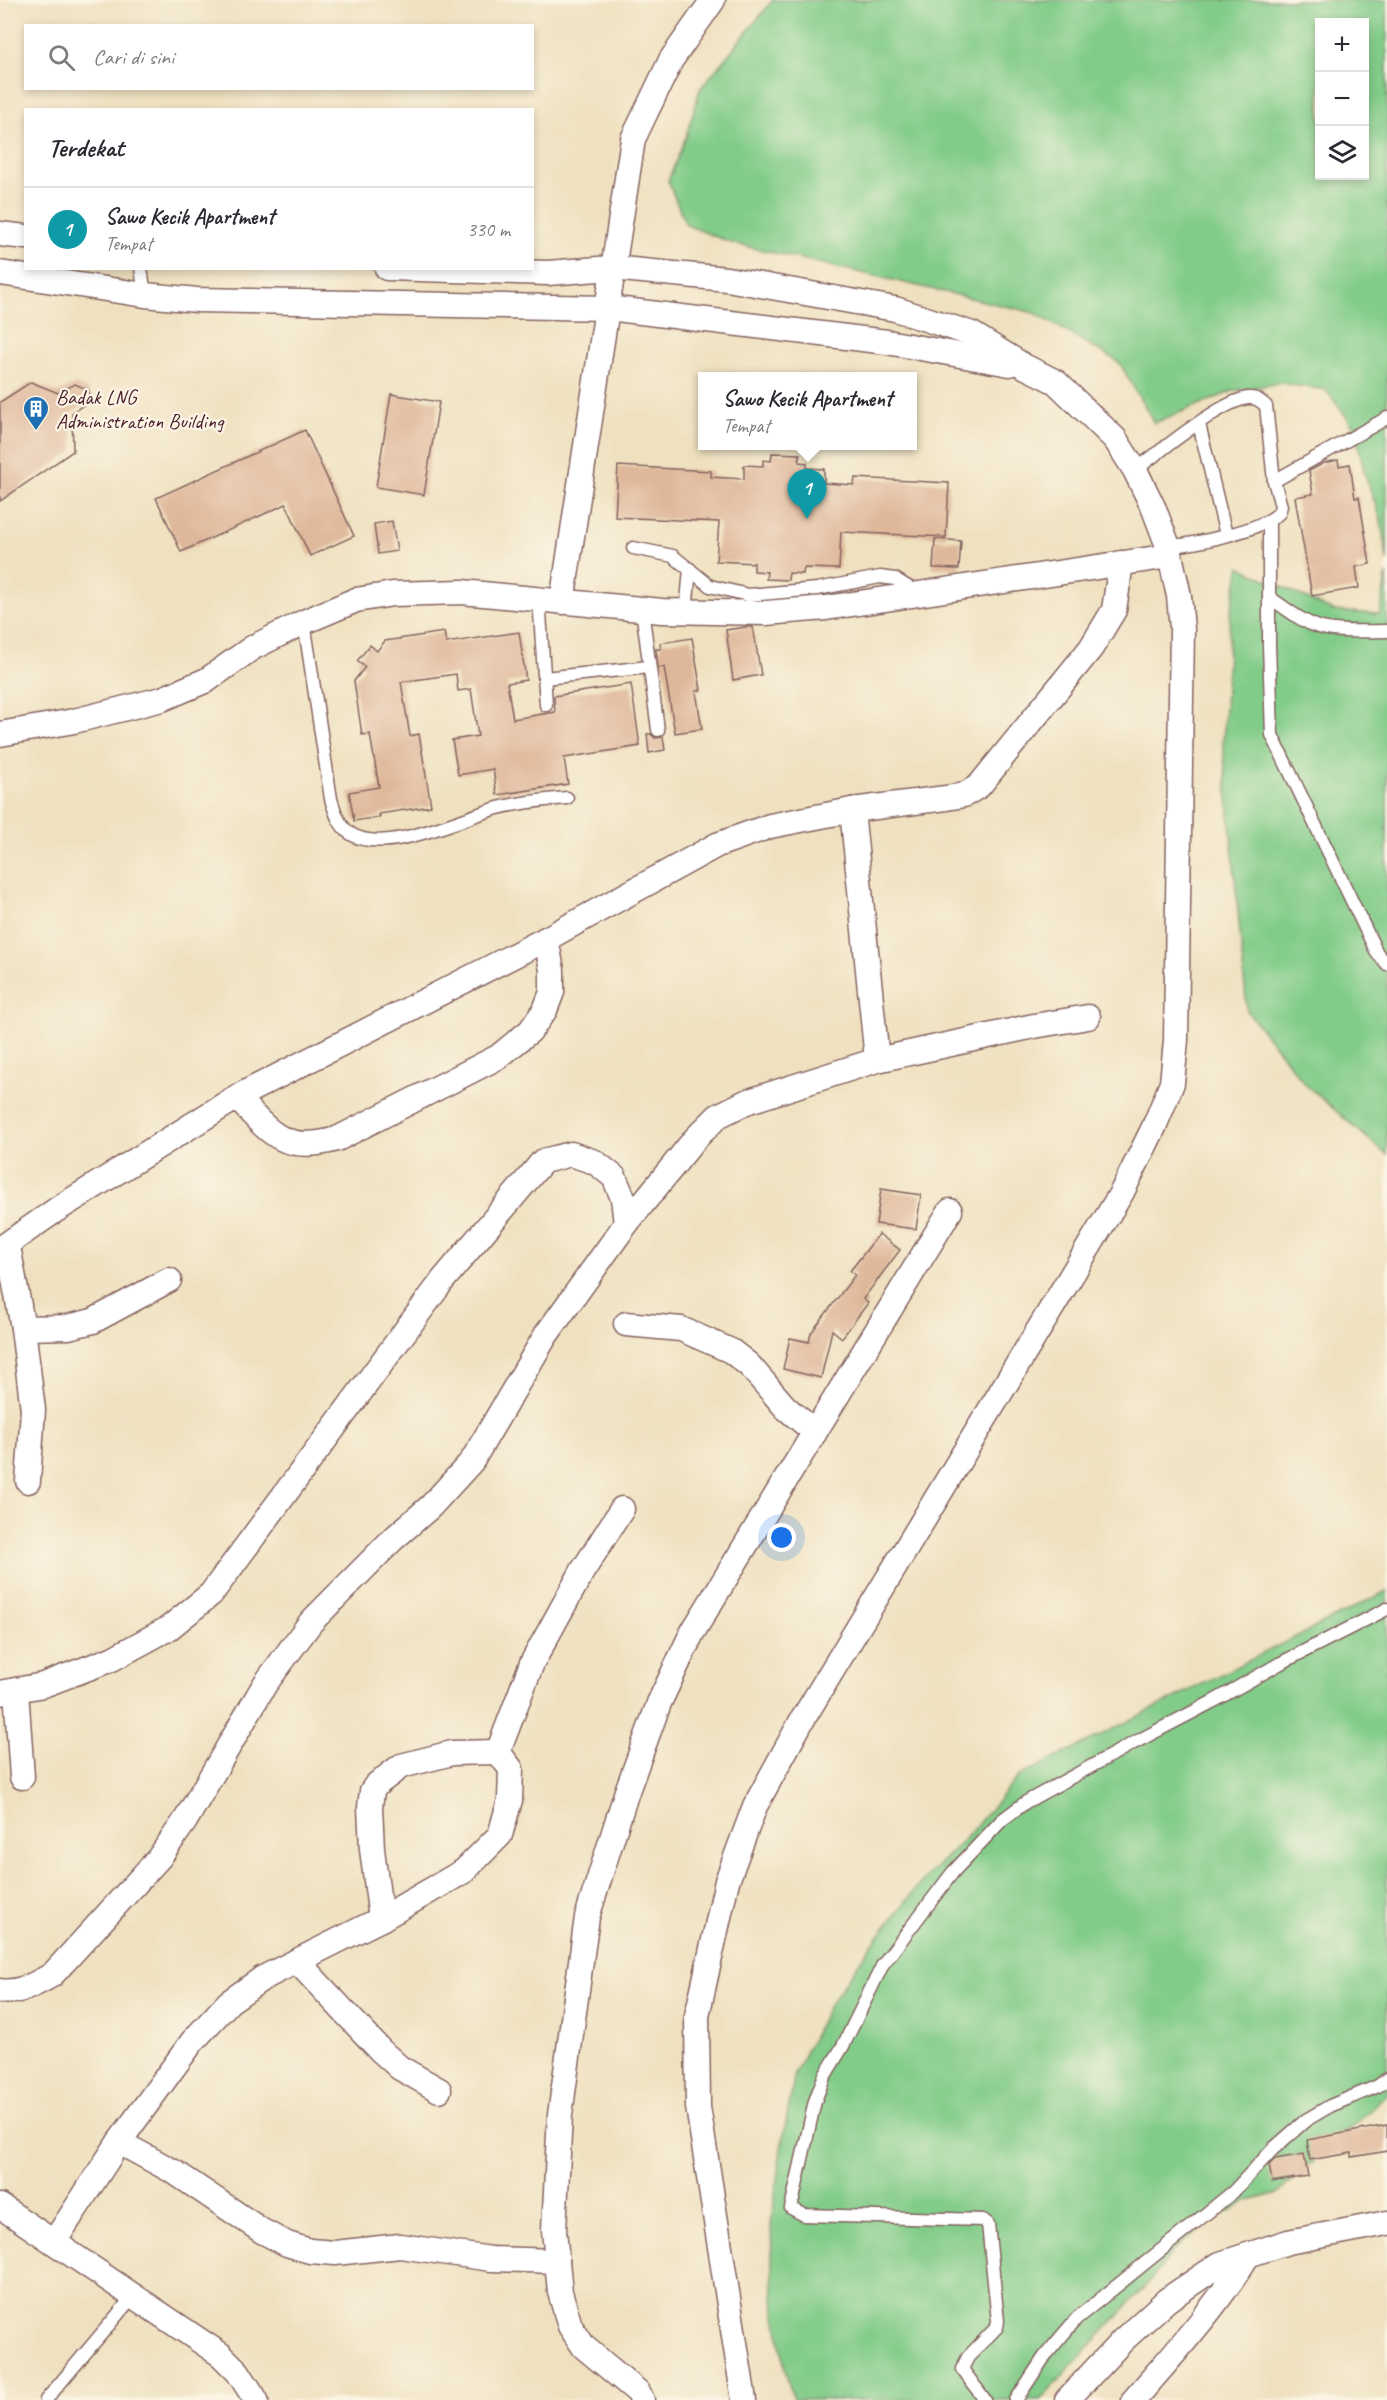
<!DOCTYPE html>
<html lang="id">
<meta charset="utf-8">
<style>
:root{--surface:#fff;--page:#f7f7f7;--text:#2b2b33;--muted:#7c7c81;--line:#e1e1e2;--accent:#ea580c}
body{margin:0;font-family:Caveat,sans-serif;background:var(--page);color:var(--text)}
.controls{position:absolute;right:18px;top:18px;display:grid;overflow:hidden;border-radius:0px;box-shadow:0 3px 9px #0003}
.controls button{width:54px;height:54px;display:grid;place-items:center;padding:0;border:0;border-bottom:2px solid var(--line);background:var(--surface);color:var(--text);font:30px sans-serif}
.you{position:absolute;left:782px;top:1538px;width:21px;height:21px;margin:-15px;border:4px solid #fff;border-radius:50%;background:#1a73e8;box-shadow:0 0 0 9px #1a73e833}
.badge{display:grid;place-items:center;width:39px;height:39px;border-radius:50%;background:var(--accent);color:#fff;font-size:20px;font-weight:700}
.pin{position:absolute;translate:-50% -50px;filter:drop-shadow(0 2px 3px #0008)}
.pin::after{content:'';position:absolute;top:32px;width:21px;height:18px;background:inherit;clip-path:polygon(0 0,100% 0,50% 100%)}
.popup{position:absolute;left:698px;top:372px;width:219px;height:78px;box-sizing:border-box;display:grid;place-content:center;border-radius:0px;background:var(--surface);filter:drop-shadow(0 2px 4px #0005);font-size:20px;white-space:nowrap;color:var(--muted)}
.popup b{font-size:22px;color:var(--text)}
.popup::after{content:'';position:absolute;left:50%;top:100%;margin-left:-12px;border:12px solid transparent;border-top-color:var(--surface)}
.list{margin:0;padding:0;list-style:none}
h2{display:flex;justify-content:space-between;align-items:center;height:78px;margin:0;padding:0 24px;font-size:26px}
h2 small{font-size:20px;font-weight:400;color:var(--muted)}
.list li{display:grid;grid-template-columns:39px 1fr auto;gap:18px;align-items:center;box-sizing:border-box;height:84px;padding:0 24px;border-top:2px solid var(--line)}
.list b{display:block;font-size:22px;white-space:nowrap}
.list p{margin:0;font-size:20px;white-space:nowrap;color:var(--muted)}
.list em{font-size:20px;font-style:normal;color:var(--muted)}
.icon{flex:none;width:33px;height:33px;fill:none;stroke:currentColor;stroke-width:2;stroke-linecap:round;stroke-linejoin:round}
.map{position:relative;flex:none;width:1387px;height:2400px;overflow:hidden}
.search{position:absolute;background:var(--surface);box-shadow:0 3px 9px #0003;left:24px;top:24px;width:510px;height:66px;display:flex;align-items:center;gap:15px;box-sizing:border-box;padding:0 21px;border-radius:0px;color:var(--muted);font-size:22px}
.panel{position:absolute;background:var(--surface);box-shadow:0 3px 9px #0003;left:24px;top:108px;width:510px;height:162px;border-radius:0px}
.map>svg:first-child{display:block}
.green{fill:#82cc89;stroke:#66765a;stroke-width:1.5;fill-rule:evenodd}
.building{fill:#dfb79a}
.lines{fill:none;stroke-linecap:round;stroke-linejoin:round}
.service-casing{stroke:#84635f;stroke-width:15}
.minor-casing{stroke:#84635f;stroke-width:27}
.service{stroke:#fff;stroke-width:12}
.minor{stroke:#fff;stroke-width:24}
.labels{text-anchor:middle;stroke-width:4.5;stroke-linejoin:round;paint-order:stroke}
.poi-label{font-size:21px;fill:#4a1f2b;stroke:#fcf5e5;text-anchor:start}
</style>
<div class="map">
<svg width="1387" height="2400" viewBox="0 0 1387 2400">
<rect width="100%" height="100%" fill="#fcf5e5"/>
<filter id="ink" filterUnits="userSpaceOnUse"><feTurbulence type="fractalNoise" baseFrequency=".0167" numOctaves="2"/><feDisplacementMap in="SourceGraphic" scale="12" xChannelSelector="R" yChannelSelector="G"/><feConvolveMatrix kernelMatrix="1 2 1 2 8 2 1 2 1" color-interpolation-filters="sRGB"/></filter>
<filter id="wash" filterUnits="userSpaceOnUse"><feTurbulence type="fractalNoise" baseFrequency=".008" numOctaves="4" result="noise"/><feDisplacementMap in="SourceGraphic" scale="24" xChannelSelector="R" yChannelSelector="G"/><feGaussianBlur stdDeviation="1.35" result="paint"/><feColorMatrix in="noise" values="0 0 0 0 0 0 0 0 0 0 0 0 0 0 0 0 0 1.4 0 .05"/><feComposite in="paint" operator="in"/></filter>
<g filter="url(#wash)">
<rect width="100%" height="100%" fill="#efe1c0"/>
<g class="green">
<path d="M 773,0 L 1387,0 L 1387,561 L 1381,520 L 1365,475 L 1355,428 L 1326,390 L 1280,383 L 1233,391 L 1154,423 L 1119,362 L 1035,313 L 732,243 L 686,225 L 668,181 L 686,137 L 700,89 ZM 1320,22 L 1364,22 L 1364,176 L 1320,176 Z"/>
<path d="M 1240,567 L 1333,611 L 1380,614 L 1387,574 L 1387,1155 L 1306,1085 L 1247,1011 L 1223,745 L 1230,615 Z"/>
<path d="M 1387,1591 L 1387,2095 L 1278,2193 L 1243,2203 L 1207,2223 L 1173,2251 L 1150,2281 L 1040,2400 L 793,2400 L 785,2369 L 773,2298 L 771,2225 L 781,2149 L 795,2073 L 828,2007 L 870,1947 L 918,1886 L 969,1834 L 1019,1776 Z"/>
</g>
<g id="blocks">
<g class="building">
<path d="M 31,382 L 58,393 L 75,384 L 89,390 L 89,401 L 72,413 L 73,451 L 0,501 L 0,402 Z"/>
<path d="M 391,394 L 439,402 L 424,495 L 376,487 Z"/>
<path d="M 305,430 L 354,536 L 310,556 L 286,504 L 181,552 L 156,498 Z"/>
<path d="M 772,453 L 800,454 L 799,462 L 807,463 L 807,468 L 824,469 L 824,483 L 854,485 L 855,478 L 949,483 L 946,537 L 841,532 L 839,569 L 804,568 L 803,574 L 789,573 L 788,580 L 766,579 L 767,572 L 754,571 L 754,563 L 716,561 L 719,522 L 615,517 L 618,466 L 711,471 L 711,477 L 744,479 L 744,465 L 763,466 L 763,460 L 771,461 Z"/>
<path d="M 1338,460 L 1339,466 L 1350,464 L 1355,498 L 1359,497 L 1370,564 L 1356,567 L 1359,588 L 1312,596 L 1295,497 L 1313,494 L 1309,471 L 1324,463 Z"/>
<path d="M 392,521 L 397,551 L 378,554 L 374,524 Z"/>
<path d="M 935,539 L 961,541 L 959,569 L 933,568 Z"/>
<path d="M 746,627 L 753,627 L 761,675 L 733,680 L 726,630 Z"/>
<path d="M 444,632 L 446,643 L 519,632 L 526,680 L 507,683 L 513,719 L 555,712 L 554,696 L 631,684 L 640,746 L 564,758 L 568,784 L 497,795 L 493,769 L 458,775 L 452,740 L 478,736 L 471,689 L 458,691 L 456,674 L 401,682 L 410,736 L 419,734 L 431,806 L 379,814 L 380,817 L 354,821 L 349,792 L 379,787 L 370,734 L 362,735 L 354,681 L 365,667 L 357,661 L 370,645 L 377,651 L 385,641 Z"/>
<path d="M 692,638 L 701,690 L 696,691 L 702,729 L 675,733 L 664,667 L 658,668 L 656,649 L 661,649 L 660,643 Z"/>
<path d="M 647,734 L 651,734 L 655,738 L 663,737 L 665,750 L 649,753 Z"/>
<path d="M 881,1189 L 921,1195 L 916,1229 L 876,1224 Z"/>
<path d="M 879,1234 L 900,1250 L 863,1299 L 868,1303 L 842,1338 L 832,1330 L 821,1378 L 783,1369 L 790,1338 L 809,1342 L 811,1333 L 855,1275 L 850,1271 Z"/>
<path d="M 1387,2125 L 1387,2151 L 1352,2157 L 1352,2153 L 1310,2160 L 1307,2140 Z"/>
<path d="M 1304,2154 L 1308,2176 L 1272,2182 L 1269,2165 L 1275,2159 Z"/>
</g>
</g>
</g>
<g filter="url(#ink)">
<use href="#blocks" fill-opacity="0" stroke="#84635f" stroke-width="1.5"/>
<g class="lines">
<defs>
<g id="service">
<path d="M 141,268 L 145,295"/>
<path d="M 1199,424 L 1226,535"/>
<path d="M 1135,470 C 1159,453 1224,398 1250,398 C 1258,398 1260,401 1266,406 L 1274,481 L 1281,506 L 1279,513 C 1262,530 1193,545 1168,546"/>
<path d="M 1274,481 L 1387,418"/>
<path d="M 1269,521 L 1269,645 L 1272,735 L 1377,953 L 1387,964"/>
<path d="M 633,548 L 673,556 L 710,586 L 748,595 L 817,589 L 880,577 L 895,579 L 916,592"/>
<path d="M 1269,597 C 1285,608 1303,623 1322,628 C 1342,633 1366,631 1387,631"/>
<path d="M 539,598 L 546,705"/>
<path d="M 642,609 L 658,730"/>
<path d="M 686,612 L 690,569"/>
<path d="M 304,622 L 331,799 C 335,812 339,826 351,834 C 384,856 464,817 498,808 C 521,802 544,800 567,798"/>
<path d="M 544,678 L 649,667"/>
<path d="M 46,2400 L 134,2295"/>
<path d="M 985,2400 L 962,2369 L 968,2357 L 997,2327 L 998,2321 L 988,2224 L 983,2220 L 804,2215 L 791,2208 L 815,2101 L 824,2077 L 843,2046 L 883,1964 L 953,1872 L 1002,1820 L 1026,1802 L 1130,1745 L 1214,1701 L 1279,1664 L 1387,1609"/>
<path d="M 1016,2400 L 1045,2356 L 1077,2318 L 1233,2192 L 1273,2149 L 1306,2120 L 1330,2106 L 1378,2086 L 1387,2079"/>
</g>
<g id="minor">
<path d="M 0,234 L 26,237"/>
<path d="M 387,268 L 548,273 L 611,268 L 727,279 L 895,309 L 972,334 L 1024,366 L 1056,382 L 1115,439 L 1135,470 L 1154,509 L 1168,546 L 1179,596 L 1182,629 L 1176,1040 L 1172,1083 L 1154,1127 L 1122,1192 L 801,1722 L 755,1806 L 727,1881 L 697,2016 L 698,2107 L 744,2400"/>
<path d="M 0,273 L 145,295 L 197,300 L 608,308 L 887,342 L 1010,364"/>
<path d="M 562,602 L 633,139 L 671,60 L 713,0"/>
<path d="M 0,734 L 74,721 L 162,699 L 207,680 L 252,648 L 304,622 L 356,600 L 393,594 L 462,592 L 662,611 L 766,613 L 826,608 L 1170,556"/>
<path d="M 852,810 L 877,1060"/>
<path d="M 237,1097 C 270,1134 285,1154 337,1139 L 498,1057 L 530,1031 L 545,1010 L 552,992 L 552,970 L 546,939"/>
<path d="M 8,1246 L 23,1328 L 33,1410 L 28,1481"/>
<path d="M 0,1249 L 56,1210 L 237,1097 L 546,939 L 717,845 L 770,826 L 852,810 L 946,798 L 964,795 L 979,786 L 1091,648 L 1114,610 L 1121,563"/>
<path d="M 626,1324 L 681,1329 L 731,1351 L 749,1365 L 786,1408 L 815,1432"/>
<path d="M 23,1328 L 68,1327 L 93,1321 L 169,1280"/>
<path d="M 16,1690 L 22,1777"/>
<path d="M 0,1693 L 43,1685 L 112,1659 L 169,1628 L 211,1594 L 443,1280 L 543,1161 L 571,1154 L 595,1162 L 614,1177 L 623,1198 L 626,1224"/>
<path d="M 498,1752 L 532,1663 L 582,1572 L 622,1509"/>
<path d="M 381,1919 L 372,1849 L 370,1807 L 372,1791 L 376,1785 L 401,1766 L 452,1753 L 498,1752"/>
<path d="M 297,1961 L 381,2051 L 400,2068 L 439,2090"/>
<path d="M 0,1991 C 19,1994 36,1984 52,1975 L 159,1858 L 185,1821 L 265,1684 L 311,1622 L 392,1540 L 431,1506 L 472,1461 L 546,1335 L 626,1224 L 695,1139 L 718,1116 L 746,1102 L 877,1060 L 1034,1026 L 1088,1017"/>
<path d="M 119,2142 L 176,2173 L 262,2231 L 287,2244 L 310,2251 L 335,2253 L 400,2246 L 491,2259 L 557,2261"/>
<path d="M 0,2206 L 221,2355 L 238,2372 L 256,2400"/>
<path d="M 54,2242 L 119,2142 L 192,2042 L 229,2002 L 263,1978 L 381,1919 L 464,1871 L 500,1835 L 510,1800 L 511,1769 L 498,1752"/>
<path d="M 642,2400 L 638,2392 L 584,2347 L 570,2326 L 560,2292 L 554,2230 L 560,2115 L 587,1917 L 627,1791 L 659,1703 L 692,1633 L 950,1211"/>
<path d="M 1067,2400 L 1123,2340 L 1167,2300 L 1220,2264 L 1288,2242 L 1387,2223"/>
<path d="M 1134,2400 C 1174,2353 1216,2308 1248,2255"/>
</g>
</defs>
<use href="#service" class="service-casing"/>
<use href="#minor" class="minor-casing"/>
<use href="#service" class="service"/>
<use href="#minor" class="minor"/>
</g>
</g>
<defs>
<symbol id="building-pin" viewBox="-11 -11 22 30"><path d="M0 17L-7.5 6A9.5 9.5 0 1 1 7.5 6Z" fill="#1f6fb2" stroke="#fcf5e5"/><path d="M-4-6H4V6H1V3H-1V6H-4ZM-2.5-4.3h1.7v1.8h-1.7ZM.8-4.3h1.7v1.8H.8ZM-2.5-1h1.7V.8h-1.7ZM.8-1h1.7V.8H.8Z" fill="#fff"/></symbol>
</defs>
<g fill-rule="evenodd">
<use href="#building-pin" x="21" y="394" width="30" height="40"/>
</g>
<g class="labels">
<g class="poi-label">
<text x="56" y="404">Badak LNG<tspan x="56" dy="24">Administration Building</tspan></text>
</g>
</g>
</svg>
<div class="controls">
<button>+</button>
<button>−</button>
<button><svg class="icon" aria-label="layers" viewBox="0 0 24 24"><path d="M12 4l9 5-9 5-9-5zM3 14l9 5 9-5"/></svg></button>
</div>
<div class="you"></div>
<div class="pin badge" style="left:807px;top:519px;background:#0f9aa8">1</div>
<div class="popup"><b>Sawo Kecik Apartment</b>Tempat</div>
<div class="search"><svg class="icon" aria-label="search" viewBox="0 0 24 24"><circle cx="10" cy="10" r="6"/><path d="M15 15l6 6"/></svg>Cari di sini</div>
<section class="panel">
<h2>Terdekat<small></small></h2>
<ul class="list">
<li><span class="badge" style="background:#0f9aa8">1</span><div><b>Sawo Kecik Apartment</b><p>Tempat</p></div><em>330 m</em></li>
</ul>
</section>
</div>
